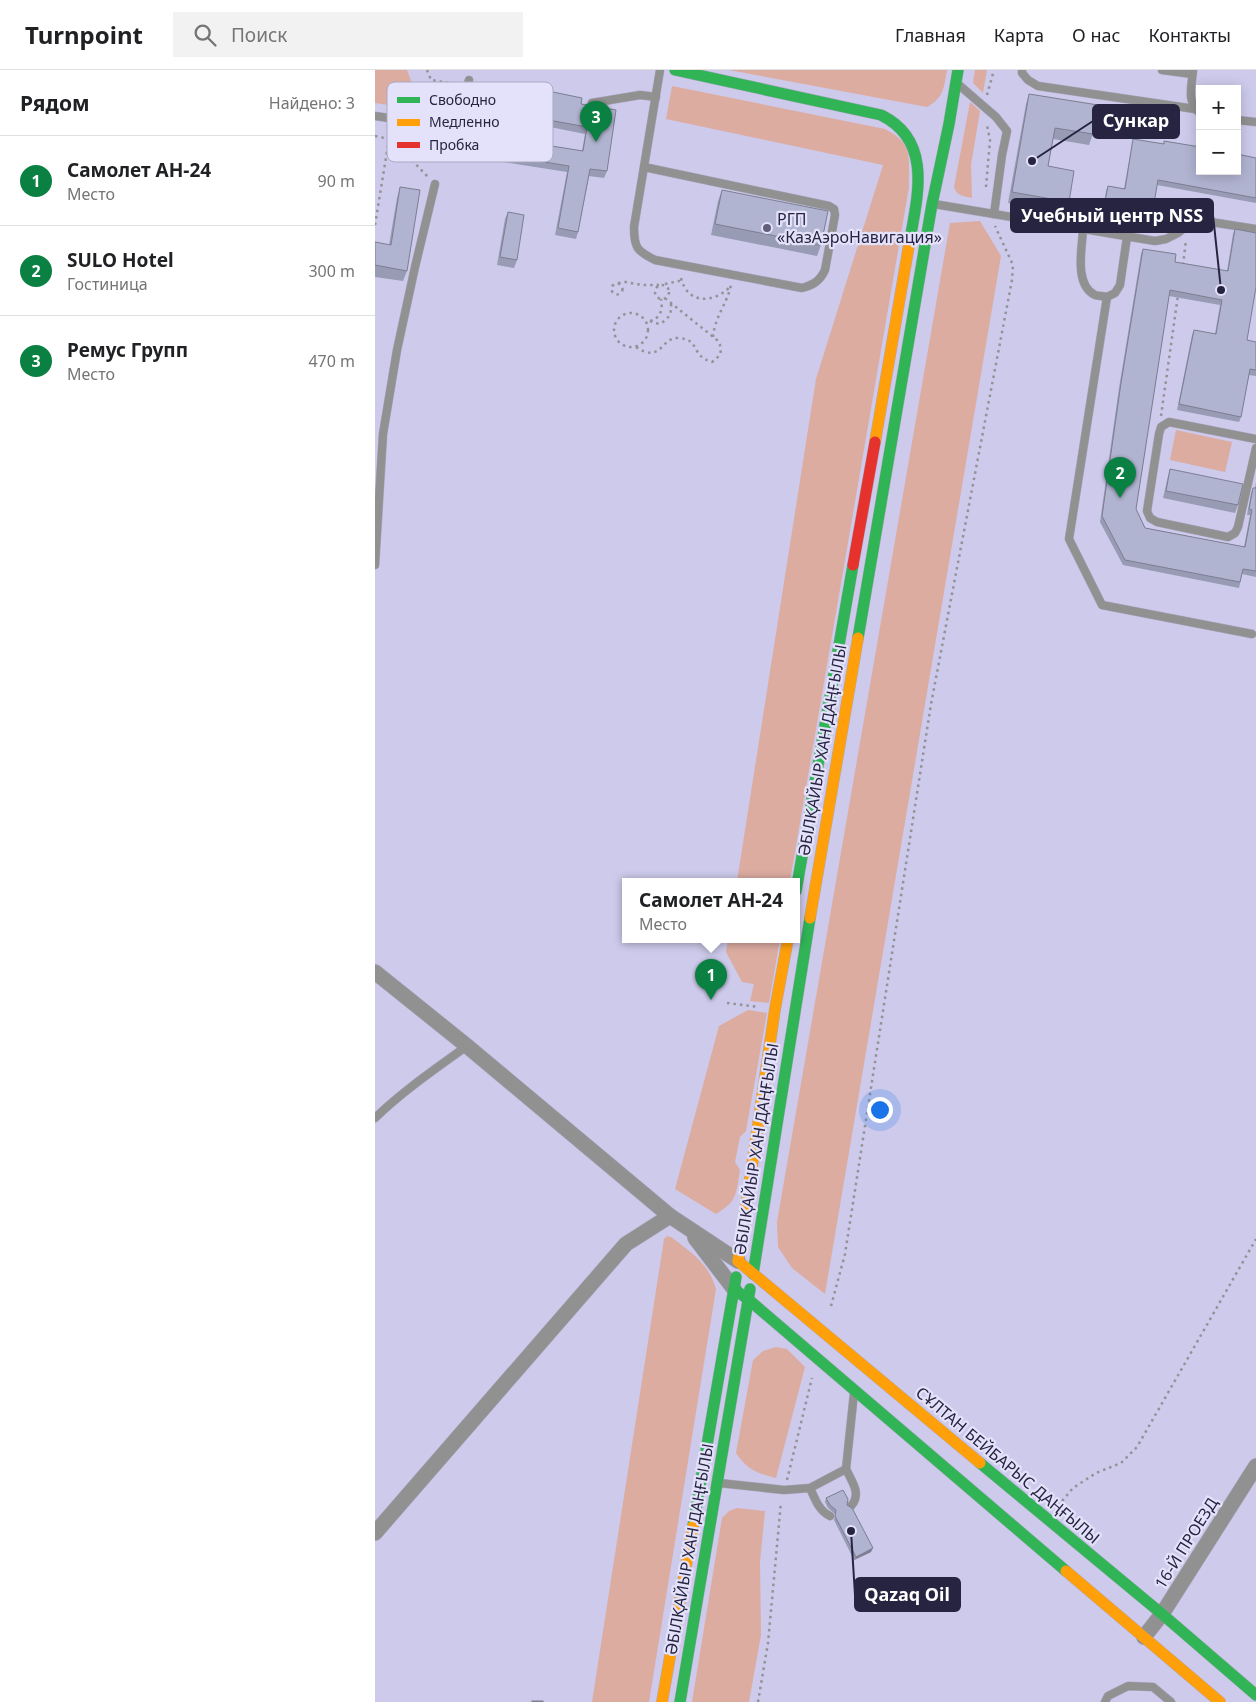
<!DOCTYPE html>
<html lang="ru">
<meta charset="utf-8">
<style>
:root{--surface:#fff;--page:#f2f2f2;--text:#202124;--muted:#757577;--line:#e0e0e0;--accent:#0b8043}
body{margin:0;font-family:"Noto Sans",sans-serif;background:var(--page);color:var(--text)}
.controls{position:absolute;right:15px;top:15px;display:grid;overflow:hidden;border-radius:0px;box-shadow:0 2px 12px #0003}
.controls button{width:45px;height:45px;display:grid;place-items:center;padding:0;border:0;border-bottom:1px solid var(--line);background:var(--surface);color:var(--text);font:25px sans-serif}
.you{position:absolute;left:504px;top:1039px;width:18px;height:18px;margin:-12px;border:4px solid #fff;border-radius:50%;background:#1a73e8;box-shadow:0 0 0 8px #1a73e833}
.badge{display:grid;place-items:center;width:32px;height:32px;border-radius:50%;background:var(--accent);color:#fff;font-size:16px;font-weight:700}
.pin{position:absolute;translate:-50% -41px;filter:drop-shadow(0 1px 2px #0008)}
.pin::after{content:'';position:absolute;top:26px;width:18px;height:15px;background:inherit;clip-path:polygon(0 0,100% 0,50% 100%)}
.popup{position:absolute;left:247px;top:808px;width:178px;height:65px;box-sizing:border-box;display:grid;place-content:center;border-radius:0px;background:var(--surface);filter:drop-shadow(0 1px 4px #0005);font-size:16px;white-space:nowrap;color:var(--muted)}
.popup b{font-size:19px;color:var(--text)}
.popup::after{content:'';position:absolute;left:50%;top:100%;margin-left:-10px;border:10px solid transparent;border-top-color:var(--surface)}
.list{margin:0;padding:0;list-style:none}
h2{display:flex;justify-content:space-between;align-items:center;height:65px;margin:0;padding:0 20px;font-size:21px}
h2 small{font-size:16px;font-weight:400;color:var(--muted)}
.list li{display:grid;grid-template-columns:32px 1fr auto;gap:15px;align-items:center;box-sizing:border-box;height:90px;padding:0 20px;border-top:1px solid var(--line)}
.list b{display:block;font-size:19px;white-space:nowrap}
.list p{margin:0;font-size:16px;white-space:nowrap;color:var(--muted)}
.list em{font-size:16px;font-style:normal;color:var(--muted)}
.icon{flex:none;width:28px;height:28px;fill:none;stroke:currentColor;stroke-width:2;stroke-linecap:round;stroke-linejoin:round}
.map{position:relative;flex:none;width:881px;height:1632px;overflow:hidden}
header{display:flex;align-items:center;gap:30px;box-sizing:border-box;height:70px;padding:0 25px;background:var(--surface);border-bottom:1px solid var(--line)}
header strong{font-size:24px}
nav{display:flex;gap:28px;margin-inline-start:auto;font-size:18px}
.search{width:350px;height:45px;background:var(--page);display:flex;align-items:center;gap:12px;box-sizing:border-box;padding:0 18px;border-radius:0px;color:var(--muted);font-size:19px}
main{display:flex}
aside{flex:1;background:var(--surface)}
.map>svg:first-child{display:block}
.green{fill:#dcaca1}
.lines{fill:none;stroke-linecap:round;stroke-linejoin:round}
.lane-casing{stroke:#aba8c3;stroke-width:9}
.street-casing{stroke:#aba8c3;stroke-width:16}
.fast-casing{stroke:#aba8c3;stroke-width:12}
.slow-casing{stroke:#aba8c3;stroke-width:12}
.jam-casing{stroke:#aba8c3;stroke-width:12}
.path{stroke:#939297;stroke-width:2.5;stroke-dasharray:2.5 4;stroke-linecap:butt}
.lane{stroke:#929191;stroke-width:8}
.street{stroke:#929191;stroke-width:15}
.fast{stroke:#30b455;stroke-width:11}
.slow{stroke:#ff9f0a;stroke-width:11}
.jam{stroke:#e5322d;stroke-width:11}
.wall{fill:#989bb4}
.shaded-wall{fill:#7c7e92}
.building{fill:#b1b4d1;stroke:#7c7e92}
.poi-dot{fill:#615e7c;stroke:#e4e2fa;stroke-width:2}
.labels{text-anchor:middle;stroke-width:4.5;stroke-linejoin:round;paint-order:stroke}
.poi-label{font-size:16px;fill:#272441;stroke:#e4e2fa;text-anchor:start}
.street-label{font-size:16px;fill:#272441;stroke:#e4e2fa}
.key{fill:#e4e2fa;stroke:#aba9c2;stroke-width:1}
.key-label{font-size:14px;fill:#272441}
.leader{fill:none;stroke:#272441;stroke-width:2}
.callout-dot{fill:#272441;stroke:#e4e2fa;stroke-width:2}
.callout{fill:#272441;stroke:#272441;stroke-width:2}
.callout-label{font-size:18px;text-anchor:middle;font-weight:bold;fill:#fff}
</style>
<header>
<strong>Turnpoint</strong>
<div class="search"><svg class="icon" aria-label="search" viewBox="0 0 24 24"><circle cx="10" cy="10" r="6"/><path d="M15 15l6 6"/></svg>Поиск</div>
<nav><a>Главная</a><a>Карта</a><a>О нас</a><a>Контакты</a></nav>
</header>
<main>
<aside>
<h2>Рядом<small>Найдено: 3</small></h2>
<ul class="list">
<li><span class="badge">1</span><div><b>Самолет АН-24</b><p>Место</p></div><em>90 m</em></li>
<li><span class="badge">2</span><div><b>SULO Hotel</b><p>Гостиница</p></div><em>300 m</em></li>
<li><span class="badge">3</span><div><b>Ремус Групп</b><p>Место</p></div><em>470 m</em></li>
</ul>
</aside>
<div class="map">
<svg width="881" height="1632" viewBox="0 0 881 1632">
<rect width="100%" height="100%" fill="#cdcaeb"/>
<g class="green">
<path d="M 0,0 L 32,0 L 47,40 L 0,33 Z"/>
<path d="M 354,0 L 572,0 C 569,17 569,28 552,37 Z"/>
<path d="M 600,0 L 612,0 L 608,23 L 598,13 Z"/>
<path d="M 297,16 L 510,59 C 540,75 533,87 534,117 L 415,811 L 362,811 L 441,309 L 508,95 L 291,49 Z"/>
<path d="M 595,32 L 605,41 L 596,95 L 597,128 C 588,126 582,126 579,117 Z"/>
<path d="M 605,151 L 626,186 L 450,1224 L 417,1198 L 403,1177 L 402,1152 L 575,153 Z"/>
<path d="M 801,360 L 857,372 L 850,402 L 795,390 Z"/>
<path d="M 353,869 L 405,869 L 394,933 L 375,931 L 379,914 L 367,912 L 351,882 Z"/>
<path d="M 373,940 L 392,943 L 371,1061 L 365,1067 L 360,1092 L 365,1100 C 361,1123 363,1131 341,1144 L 300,1119 L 344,956 Z"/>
<path d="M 292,1166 L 296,1167 C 316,1182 334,1194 341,1219 L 274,1632 L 217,1632 L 289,1169 Z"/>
<path d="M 401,1277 L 412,1279 L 430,1297 L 401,1408 C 382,1403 372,1400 361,1383 L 378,1290 L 388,1281 Z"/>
<path d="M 362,1438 L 390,1441 L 385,1492 L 386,1565 L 374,1632 L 317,1632 L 347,1448 L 354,1441 Z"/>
</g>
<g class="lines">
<defs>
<g id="lane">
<path d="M 647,0 L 647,3 L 653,10 L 663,16 L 820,39"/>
<path d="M 787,0 L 817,4"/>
<path d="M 818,0 C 817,15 811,33 825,43"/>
<path d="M 584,15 L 621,47 L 632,61 L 627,85 L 619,144"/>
<path d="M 217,33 L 265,25 L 281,27"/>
<path d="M 0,46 C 46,53 78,67 94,10"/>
<path d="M 862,50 L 881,52"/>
<path d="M 269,97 L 454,136 L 459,139 L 460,145 L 450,200 C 445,211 438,215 427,218 L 280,190 C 262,181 259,178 259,157 L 285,0"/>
<path d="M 559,134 L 780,171 L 791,169 L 803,163 L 814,154 L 823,150 L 881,159"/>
<path d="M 708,160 C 707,178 699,215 720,225 C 723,226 728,226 732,227"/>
<path d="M 752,167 L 745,215 L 740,223 L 732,227 L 694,469 L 727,535 L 877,564"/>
<path d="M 881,369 L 794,352 L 786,357 L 784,364 L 772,441 L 775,448 L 782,452 L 853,467 L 860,463 L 863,457 L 881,378"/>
<path d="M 0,495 L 8,364 L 22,280 L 40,197 L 60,114"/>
<path d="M 0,1048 C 28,1021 60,999 92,976"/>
<path d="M 471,1399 C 477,1412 487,1424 476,1436"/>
<path d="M 344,1413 L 409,1420 L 435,1418 L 471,1399 L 479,1323"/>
<path d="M 435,1418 C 440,1429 444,1441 455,1446"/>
<path d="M 730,1632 L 733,1626 L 753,1616 L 778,1617 L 796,1632"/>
</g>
<g id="street">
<path d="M 0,902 L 92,976 L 295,1146 L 363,1191"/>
<path d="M 320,1168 L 359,1219"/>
<path d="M 0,1463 L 251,1174 L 295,1146"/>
<path d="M 769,1567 L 787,1544 L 881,1396"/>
</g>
<g id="fast">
<path d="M 300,0 L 506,45 C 559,71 542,128 534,175"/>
<path d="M 483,568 L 557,134 L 574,54 L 583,0"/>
<path d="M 421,821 L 478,495"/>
<path d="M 378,1204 L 435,848"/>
<path d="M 359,1219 L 374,1230 L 691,1501"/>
<path d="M 605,1393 L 787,1544 L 881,1625"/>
<path d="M 318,1456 L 361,1207"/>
<path d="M 305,1632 L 375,1219"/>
</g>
<g id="slow">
<path d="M 500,372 L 534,175"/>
<path d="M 435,848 L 483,568"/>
<path d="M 363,1191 L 400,939 L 413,869"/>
<path d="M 363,1191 L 605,1393"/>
<path d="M 691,1501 L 845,1632"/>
<path d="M 287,1632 L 318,1456"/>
</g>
<path id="jam" d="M 478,495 L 500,372"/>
</defs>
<use href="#lane" class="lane-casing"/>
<use href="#street" class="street-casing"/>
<use href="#fast" class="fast-casing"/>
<use href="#slow" class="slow-casing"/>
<use href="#jam" class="jam-casing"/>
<g class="path">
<path d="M 52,0 L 56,10 L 81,14"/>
<path d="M 612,25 L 619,0"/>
<path d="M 0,66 L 14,69 L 32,85 L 54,108"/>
<path d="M 611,117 L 615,70 L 612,55"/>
<path d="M 0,155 L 14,69"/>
<path d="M 808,195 L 811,170"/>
<path d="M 306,208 C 312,234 338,234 355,217"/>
<path d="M 243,213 L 250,212 L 267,215 L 284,215"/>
<circle cx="242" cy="219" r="5.5"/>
<path d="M 290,214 L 304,211 L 305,209"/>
<circle cx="287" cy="222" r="7"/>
<circle cx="256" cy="260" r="17"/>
<path d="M 275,251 L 284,254 C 293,250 297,244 296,234"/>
<path d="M 275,251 C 286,248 288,239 286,229"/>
<path d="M 338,267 C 340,246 352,234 356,215"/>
<path d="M 261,277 C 287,294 286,267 303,268 C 326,269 315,286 337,292 C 346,286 349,279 342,270 L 291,229"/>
<path d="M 786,346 L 803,225"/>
<path d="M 352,933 L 384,937"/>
<path d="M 456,1236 L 470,1184 L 556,634 L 637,210 L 638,195 L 620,156"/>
<path d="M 412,1410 L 437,1308"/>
<path d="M 683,1436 L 698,1418 L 721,1403 L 746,1393 L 762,1377 L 881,1169"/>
<path d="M 383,1632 L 393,1573 L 406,1432"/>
</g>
<use href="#lane" class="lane"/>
<use href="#street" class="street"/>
<use href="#fast" class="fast"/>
<use href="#slow" class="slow"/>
<use href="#jam" class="jam"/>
</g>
<g class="wall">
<path d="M 163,19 L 206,34 L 232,101 L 229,108 L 214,106 L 203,162 L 201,169 L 180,165 L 192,102 L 83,85 L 84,76 L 77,75 L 80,55 L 82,48 L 92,50 L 95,43 L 109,53 L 145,71 L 207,81 L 210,64 L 155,53 L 160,26 Z"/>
<path d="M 654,24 L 718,64 L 714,75 L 678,69 L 673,96 L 694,132 L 690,143 L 633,133 L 651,34 Z"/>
<path d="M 758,69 L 788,74 L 789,71 L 881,88 L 881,133 L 782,115 L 778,139 L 776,144 L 729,136 L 731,121 L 733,116 L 749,119 L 757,74 Z"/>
<path d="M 25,117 L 32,201 L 28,211 L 0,207 L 0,172 L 14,175 L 22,128 Z"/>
<path d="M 347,120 L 446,175 L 442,186 L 336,165 L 343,131 Z"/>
<path d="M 133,142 L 142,190 L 139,198 L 122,195 L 130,149 Z"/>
<path d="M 860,159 L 872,270 L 881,272 L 881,306 L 874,305 L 866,347 L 864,352 L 802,340 L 817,265 L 819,260 L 840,264 L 845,235 L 794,226 L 761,439 L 770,458 L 869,477 L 875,445 L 872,445 L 876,423 L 878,418 L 880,418 L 881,412 L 881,507 L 867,504 L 864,518 L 748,495 L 725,452 L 744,318 L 766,184 L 768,179 L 800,192 L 852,201 L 858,164 Z"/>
<path d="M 795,399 L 863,435 L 860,443 L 788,428 L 793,406 Z"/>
<path d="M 451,1428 L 472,1435 L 496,1482 L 479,1490 L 459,1450 L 460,1444 L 453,1438 L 450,1432 Z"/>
</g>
<path class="shaded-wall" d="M 498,1478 L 496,1482 L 479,1490 L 481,1487 Z"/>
<g class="building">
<path d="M 163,19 L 207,28 L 206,34 L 241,40 L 232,101 L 215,99 L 203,162 L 183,158 L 194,96 L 85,78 L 87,70 L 79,68 L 82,48 L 94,50 L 95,43 L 110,46 L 109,53 L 147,60 L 145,71 L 208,81 L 212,57 L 157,47 Z"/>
<path d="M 654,24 L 723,35 L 718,64 L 680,58 L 673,96 L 699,101 L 694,132 L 637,122 Z"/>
<path d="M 758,69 L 789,74 L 789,71 L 825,77 L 825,101 L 862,101 L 862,84 L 881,88 L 881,128 L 783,110 L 778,139 L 730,131 L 733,116 L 750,119 Z"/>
<path d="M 25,117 L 45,120 L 32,201 L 0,195 L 0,172 L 16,175 Z"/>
<path d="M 347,120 L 453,141 L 446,175 L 340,154 Z"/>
<path d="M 133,142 L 149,145 L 142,190 L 125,187 Z"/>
<path d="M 860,159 L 881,163 L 881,217 L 872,270 L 881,272 L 881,300 L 875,299 L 866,347 L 804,334 L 819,260 L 841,264 L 847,230 L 795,220 L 761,439 L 770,458 L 870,477 L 877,440 L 874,439 L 878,418 L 881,418 L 881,417 L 881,501 L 868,499 L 865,512 L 750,490 L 727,446 L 746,313 L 768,179 L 801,184 L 800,192 L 853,201 Z"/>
<path d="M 795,399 L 868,414 L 863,435 L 791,421 Z"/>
<path d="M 468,1420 L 473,1429 L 472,1435 L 477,1438 L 498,1478 L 481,1487 L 460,1446 L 461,1440 L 455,1435 L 451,1428 Z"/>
<rect x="157" y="1631" width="11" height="1"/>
</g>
<circle class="poi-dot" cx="392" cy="158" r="5"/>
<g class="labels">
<g class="poi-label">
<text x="402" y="155">РГП<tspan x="402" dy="18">«КазАэроНавигация»</tspan></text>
</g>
<g class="street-label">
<text transform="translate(447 680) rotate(-80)" y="6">ӘБІЛҚАЙЫР ХАН ДАҢҒЫЛЫ</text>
<text transform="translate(381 1079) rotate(-81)" y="6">ӘБІЛҚАЙЫР ХАН ДАҢҒЫЛЫ</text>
<text transform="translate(633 1395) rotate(40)" y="6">СҰЛТАН БЕЙБАРЫС ДАҢҒЫЛЫ</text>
<text transform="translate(811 1473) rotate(-58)" y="6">16-Й ПРОЕЗД</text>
<text transform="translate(314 1479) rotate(-80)" y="6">ӘБІЛҚАЙЫР ХАН ДАҢҒЫЛЫ</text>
</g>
</g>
<rect x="12" y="12" width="166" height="80" rx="8" class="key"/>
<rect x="22" y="27" width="23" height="6" fill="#30b455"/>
<rect x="22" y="49" width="23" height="7" fill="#ff9f0a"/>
<rect x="22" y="72" width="23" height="6" fill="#e5322d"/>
<g class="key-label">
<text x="54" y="35">Свободно</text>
<text x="54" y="57">Медленно</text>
<text x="54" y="80">Пробка</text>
</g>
<path class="leader" d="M657 91L718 51M846 220L838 145M476 1461L480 1525"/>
<g class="callout-dot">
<circle cx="657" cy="91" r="5"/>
<circle cx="846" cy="220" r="5"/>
<circle cx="476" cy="1461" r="5"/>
</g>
<g class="callout">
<rect x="718" y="35" width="86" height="33" rx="5"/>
<rect x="636" y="129" width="202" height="33" rx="5"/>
<rect x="480" y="1508" width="105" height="33" rx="5"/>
</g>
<g class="callout-label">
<text x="761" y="57">Сункар</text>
<text x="737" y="152">Учебный центр NSS</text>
<text x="532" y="1531">Qazaq Oil</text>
</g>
</svg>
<div class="controls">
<button>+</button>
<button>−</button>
</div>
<div class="you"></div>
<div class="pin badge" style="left:336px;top:930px">1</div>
<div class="popup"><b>Самолет АН-24</b>Место</div>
<div class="pin badge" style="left:745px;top:428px">2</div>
<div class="pin badge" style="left:221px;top:72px">3</div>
</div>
</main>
